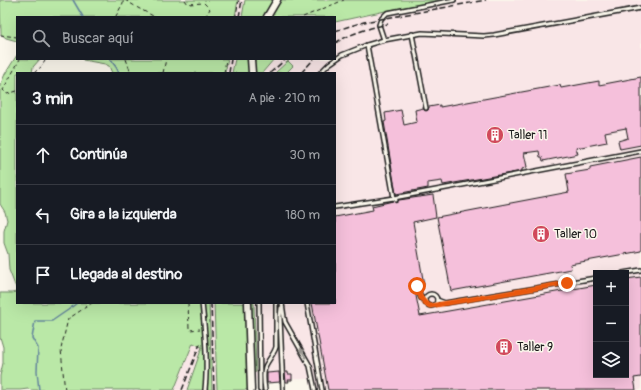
<!DOCTYPE html>
<html lang="es">
<meta charset="utf-8">
<style>
:root{--surface:#171b24;--page:#242831;--text:#f1f3f6;--muted:#9ea1a6;--line:#363941}
body{margin:0;font-family:Pangolin,sans-serif;background:var(--page);color:var(--text)}
.controls{position:absolute;right:12px;bottom:12px;display:grid;overflow:hidden;border-radius:0px;box-shadow:0 4px 16px #0002}
.controls button{width:36px;height:36px;display:grid;place-items:center;padding:0;border:0;border-bottom:1px solid var(--line);background:var(--surface);color:var(--text);font:20px sans-serif}
.stop{position:absolute;width:12px;height:12px;margin:-9px;border:3px solid #ea580c;border-radius:50%;background:#fff}
.stop.end{background:#ea580c;border-color:#fff;box-shadow:0 1px 4px #0008}
.list{margin:0;padding:0;list-style:none}
h2{display:flex;justify-content:space-between;align-items:center;height:52px;margin:0;padding:0 16px;font-size:17px}
h2 small{font-size:13px;font-weight:400;color:var(--muted)}
.list li{display:grid;grid-template-columns:26px 1fr auto;gap:12px;align-items:center;box-sizing:border-box;height:60px;padding:0 16px;border-top:1px solid var(--line)}
.list b{display:block;font-size:15px;white-space:nowrap}
.list em{font-size:13px;font-style:normal;color:var(--muted)}
.icon{flex:none;width:22px;height:22px;fill:none;stroke:currentColor;stroke-width:2;stroke-linecap:round;stroke-linejoin:round}
.map{position:relative;flex:none;width:641px;height:390px;overflow:hidden}
.search{position:absolute;background:var(--surface);box-shadow:0 4px 16px #0002;left:16px;top:16px;width:320px;height:44px;display:flex;align-items:center;gap:10px;box-sizing:border-box;padding:0 14px;border-radius:0px;color:var(--muted);font-size:15px}
.panel{position:absolute;background:var(--surface);box-shadow:0 4px 16px #0002;left:16px;top:72px;width:320px;height:232px;border-radius:0px}
.map>svg:first-child{display:block}
.built{fill:#f9e6e7;fill-rule:evenodd}
.green{fill:#bae8a7;stroke:#6b8262}
.lines{fill:none;stroke-linecap:round;stroke-linejoin:round}
.stream{stroke:#63849c;stroke-width:1.5}
.building{fill:#f5c0db;stroke:#1c1c1c}
.lane-casing{stroke:#1c1c1c;stroke-width:6}
.street-casing{stroke:#1c1c1c;stroke-width:9}
.path{stroke:#1c1c1c;stroke-width:1;stroke-dasharray:4 3;stroke-linecap:butt}
.lane{stroke:#fbf7ec;stroke-width:3}
.street{stroke:#fbf7ec;stroke-width:6}
.rail{stroke:#1c1c1c;stroke-width:1.5;stroke-dasharray:6 3;stroke-linecap:butt}
.oneway{fill:#97948e}
.route{stroke:#ea580c;stroke-width:5}
.labels{text-anchor:middle;stroke-width:3;stroke-linejoin:round;paint-order:stroke}
.poi-label{font-size:12px;fill:#1c1c1c;stroke:#fbf7ec;text-anchor:start}
</style>
<div class="map">
<svg width="641" height="390" viewBox="0 0 641 390">
<rect width="100%" height="100%" fill="#fbf7ec"/>
<filter id="ink" filterUnits="userSpaceOnUse"><feTurbulence type="fractalNoise" baseFrequency=".025" numOctaves="2"/><feDisplacementMap in="SourceGraphic" scale="8" xChannelSelector="R" yChannelSelector="G"/><feConvolveMatrix kernelMatrix="1 2 1 2 8 2 1 2 1" color-interpolation-filters="sRGB"/></filter>
<g filter="url(#ink)">
<g class="built">
<path d="M 238,0 L 245,0 L 242,17 L 235,17 Z"/>
<path d="M 445,0 L 641,0 L 641,390 L 312,390 L 309,379 L 253,380 L 253,373 L 256,372 L 254,303 L 335,303 L 335,73 L 288,73 L 288,61 L 275,73 L 262,73 L 274,59 L 335,59 L 335,22 L 390,10 ZM 596,273 L 626,273 L 626,375 L 596,375 Z"/>
<path d="M 228,59 L 235,59 L 232,73 L 225,73 Z"/>
<path d="M 209,303 L 214,303 L 217,390 L 212,390 Z"/>
<path d="M 193,343 L 202,347 L 187,390 L 174,390 Z"/>
</g>
<g class="green">
<path d="M 0,0 L 238,0 L 235,17 L 17,17 L 17,41 L 6,38 L 1,34 Z"/>
<path d="M 245,0 L 445,0 L 390,10 L 335,22 L 335,17 L 242,17 Z"/>
<path d="M 17,55 L 17,59 L 40,59 L 33,67 L 32,73 L 17,73 L 17,303 L 209,303 L 212,390 L 187,390 L 202,347 L 193,343 L 174,390 L 31,390 L 28,389 L 20,390 L 0,390 L 0,376 L 3,363 L 3,347 L 0,337 L 0,293 L 12,293 L 16,292 L 16,288 L 9,270 L 8,254 L 4,243 L 4,231 L 7,220 L 5,212 L 0,204 L 0,86 L 5,74 Z"/>
<path d="M 82,59 L 228,59 L 225,73 L 112,73 L 109,66 L 105,64 L 83,60 Z"/>
<path d="M 235,59 L 274,59 L 262,73 L 232,73 Z"/>
<path d="M 288,61 L 293,66 L 288,71 L 288,73 L 275,73 Z"/>
<path d="M 214,303 L 254,303 L 256,372 L 253,373 L 254,390 L 217,390 Z"/>
</g>
<g class="lines">
<g class="stream">
<path d="M 73,0 L 83,17"/>
<path d="M 110,59 L 116,67 L 119,73"/>
<path d="M 39,390 L 37,371 L 38,348 L 32,338 L 35,321 L 52,321 L 68,310 L 77,303"/>
</g>
</g>
<g class="building">
<path d="M 641,77 L 641,145 L 620,149 L 618,141 L 628,138 L 626,128 L 605,132 L 607,142 L 576,148 L 578,154 L 543,161 L 542,157 L 540,157 L 539,151 L 524,153 L 527,167 L 522,169 L 522,171 L 443,185 L 442,181 L 428,183 L 428,188 L 396,194 L 384,122 L 386,121 L 385,113 L 401,110 L 404,125 L 417,122 L 415,110 L 423,108 L 424,110 L 426,111 L 428,110 L 429,107 L 440,105 L 440,107 L 560,85 L 561,88 L 599,81 L 599,85 Z"/>
<path d="M 641,157 L 641,251 L 570,264 L 571,269 L 451,291 L 437,217 L 569,192 L 566,174 L 590,170 L 590,167 Z"/>
<path d="M 433,195 L 436,217 L 413,222 L 424,285 L 420,286 L 419,284 L 416,283 L 414,286 L 420,316 L 596,285 L 596,375 L 626,375 L 626,279 L 641,277 L 641,377 L 634,378 L 636,390 L 328,390 L 312,303 L 335,303 L 335,217 L 373,210 L 372,206 L 393,201 L 396,203 L 399,200 Z"/>
<path d="M 279,372 L 280,382 L 267,383 L 267,373 Z"/>
<path d="M 285,372 L 288,372 L 288,374 L 292,374 L 292,380 L 288,380 L 289,382 L 286,382 Z"/>
</g>
<g class="lines">
<defs>
<g id="lane">
<path d="M 412,34 L 426,108"/>
<path d="M 384,40 L 379,25 L 381,19 L 387,13 L 454,0"/>
<path d="M 367,45 L 394,198 L 396,200"/>
<path d="M 320,73 L 329,64 L 342,55 L 367,45 L 384,40 L 422,33 L 484,36 L 494,35 L 641,8"/>
<path d="M 335,207 L 394,198 L 641,151"/>
<path d="M 623,273 L 641,270"/>
<path d="M 571,282 L 596,278"/>
<path d="M 417,286 L 421,298 L 425,301"/>
<circle cx="431" cy="300" r="6"/>
<path d="M 437,300 L 445,303 L 567,283"/>
<path d="M 202,303 C 205,332 208,361 205,390"/>
<path d="M 259,303 L 260,390"/>
<path d="M 282,303 L 284,317 L 285,322 L 310,366 L 315,390"/>
<path d="M 307,303 L 322,390"/>
<path d="M 281,308 L 280,317 L 283,390"/>
<path d="M 265,390 C 264,383 263,374 265,367 C 268,360 274,354 276,347 L 276,303"/>
</g>
<g id="street">
<path d="M 267,17 L 277,0"/>
<path d="M 251,59 L 252,73"/>
<path d="M 248,303 L 251,390"/>
</g>
</defs>
<use href="#lane" class="lane-casing"/>
<use href="#street" class="street-casing"/>
<g class="path">
<path d="M 125,0 L 138,8 L 155,17"/>
<path d="M 185,0 L 188,4 L 204,3 L 210,9 L 205,17"/>
<path d="M 116,17 L 116,16 L 123,3 L 123,0"/>
<path d="M 234,17 L 236,15 L 239,0"/>
<path d="M 303,17 L 344,0"/>
<path d="M 0,35 L 17,37"/>
<path d="M 126,59 L 131,73"/>
<path d="M 34,73 L 42,66 L 46,59"/>
<path d="M 163,73 L 166,59"/>
<path d="M 224,73 L 226,59"/>
<path d="M 17,91 L 7,94 L 3,90 L 20,59"/>
<path d="M 188,303 L 189,328 L 190,330 L 200,329"/>
<path d="M 65,390 L 64,382 L 61,349 L 68,319 L 92,303"/>
</g>
<use href="#lane" class="lane"/>
<use href="#street" class="street"/>
<g class="rail">
<path d="M 239,17 L 242,0"/>
<path d="M 335,31 L 347,27 L 364,22 L 486,0"/>
<path d="M 335,43 C 352,33 369,28 388,24"/>
<path d="M 229,73 L 231,59"/>
<path d="M 270,73 L 286,59"/>
<path d="M 301,73 L 314,59"/>
<path d="M 211,303 L 214,390"/>
<path d="M 182,390 L 200,344"/>
</g>
</g>
<defs><path id="oneway-solid" d="M-6-.8H1V-3.2L6.5 0L1 3.2V.8H-6Z"/></defs>
<use class="oneway" href="#oneway-solid" transform="translate(303 353) rotate(-119)"/>
</g>
<g class="lines" filter="url(#ink)">
<path class="route" d="M 417,286 L 421,298 C 424,301 426,305 430,306 L 567,283"/>
</g>
<defs>
<symbol id="building-disc" viewBox="-11 -11 22 22"><circle r="9.5" fill="#d1495b" stroke="#fbf7ec"/><path d="M-4-6H4V6H1V3H-1V6H-4ZM-2.5-4.3h1.7v1.8h-1.7ZM.8-4.3h1.7v1.8H.8ZM-2.5-1h1.7V.8h-1.7ZM.8-1h1.7V.8H.8Z" fill="#fff"/></symbol>
</defs>
<g fill-rule="evenodd">
<use href="#building-disc" x="485" y="125" width="20" height="20"/>
<use href="#building-disc" x="531" y="224" width="20" height="20"/>
<use href="#building-disc" x="494" y="337" width="20" height="20"/>
</g>
<g class="labels">
<g class="poi-label">
<text x="508" y="139">Taller 11</text>
<text x="554" y="238">Taller 10</text>
<text x="517" y="351">Taller 9</text>
</g>
</g>
</svg>
<div class="controls">
<button>+</button>
<button>−</button>
<button><svg class="icon" aria-label="layers" viewBox="0 0 24 24"><path d="M12 4l9 5-9 5-9-5zM3 14l9 5 9-5"/></svg></button>
</div>
<div class="stop" style="left:417px;top:286px"></div>
<div class="stop end" style="left:567px;top:283px"></div>
<div class="search"><svg class="icon" aria-label="search" viewBox="0 0 24 24"><circle cx="10" cy="10" r="6"/><path d="M15 15l6 6"/></svg>Buscar aquí</div>
<section class="panel">
<h2>3 min<small>A pie · 210 m</small></h2>
<ul class="list">
<li><svg class="icon" aria-label="ahead" viewBox="0 0 24 24"><path d="M12 20V5M6 11l6-6 6 6"/></svg><div><b>Continúa</b></div><em>30 m</em></li>
<li><svg class="icon" aria-label="left" viewBox="0 0 24 24"><path d="M17 20v-9H6M10 6l-5 5 5 5"/></svg><div><b>Gira a la izquierda</b></div><em>180 m</em></li>
<li><svg class="icon" aria-label="arrive" viewBox="0 0 24 24"><path d="M6 21V4h12l-3 4 3 4H6"/></svg><div><b>Llegada al destino</b></div></li>
</ul>
</section>
</div>
